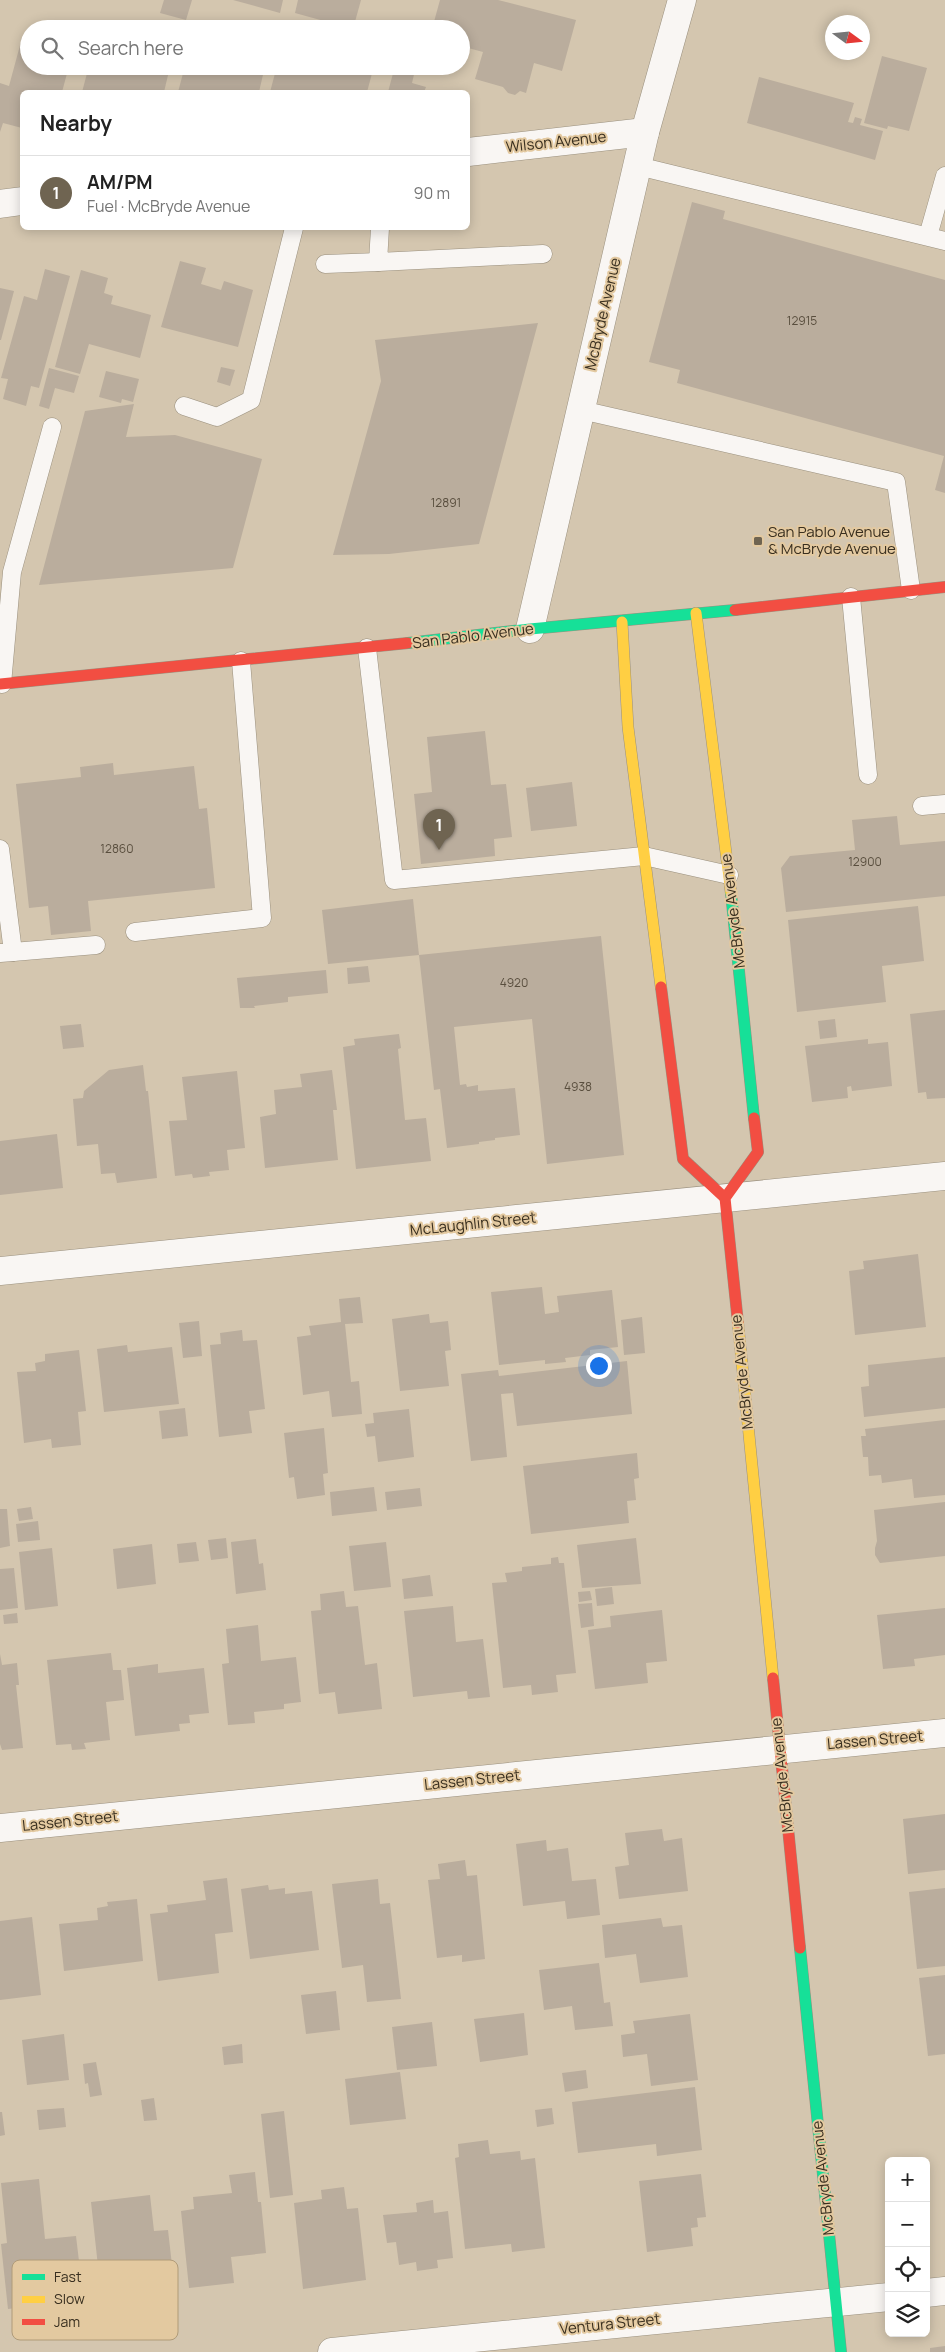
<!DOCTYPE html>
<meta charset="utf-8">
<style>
:root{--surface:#fff;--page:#f6f6f6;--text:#222;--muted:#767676;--line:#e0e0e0;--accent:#6f6451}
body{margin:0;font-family:Manrope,sans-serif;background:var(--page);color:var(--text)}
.controls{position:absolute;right:15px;bottom:15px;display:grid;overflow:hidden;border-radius:8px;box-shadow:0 2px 12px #0003}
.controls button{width:45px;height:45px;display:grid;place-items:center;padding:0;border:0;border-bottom:1px solid var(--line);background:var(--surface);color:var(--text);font:25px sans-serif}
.compass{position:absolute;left:825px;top:15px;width:45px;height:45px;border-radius:50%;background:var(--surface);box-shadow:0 2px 12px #0003;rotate:105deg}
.you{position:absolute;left:598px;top:1365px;width:18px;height:18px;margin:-12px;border:4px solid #fff;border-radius:50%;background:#1a73e8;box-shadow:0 0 0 8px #1a73e833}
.badge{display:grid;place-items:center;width:32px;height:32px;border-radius:50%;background:var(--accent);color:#fff;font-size:16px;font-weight:700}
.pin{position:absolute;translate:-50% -41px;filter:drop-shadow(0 1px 2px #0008)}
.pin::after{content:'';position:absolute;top:26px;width:18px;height:15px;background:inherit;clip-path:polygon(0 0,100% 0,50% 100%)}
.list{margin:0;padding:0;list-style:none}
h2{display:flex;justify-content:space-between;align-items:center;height:65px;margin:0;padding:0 20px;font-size:21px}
h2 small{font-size:16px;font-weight:400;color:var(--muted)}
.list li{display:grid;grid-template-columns:32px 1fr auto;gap:15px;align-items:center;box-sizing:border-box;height:75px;padding:0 20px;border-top:1px solid var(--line)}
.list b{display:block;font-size:19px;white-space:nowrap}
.list p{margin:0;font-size:16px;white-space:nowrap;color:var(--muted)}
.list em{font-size:16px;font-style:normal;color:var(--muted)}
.icon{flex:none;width:28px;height:28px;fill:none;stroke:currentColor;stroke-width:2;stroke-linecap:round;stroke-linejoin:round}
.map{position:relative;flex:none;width:945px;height:2352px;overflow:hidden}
.search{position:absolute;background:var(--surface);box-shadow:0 2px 12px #0003;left:20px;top:20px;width:450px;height:55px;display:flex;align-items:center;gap:12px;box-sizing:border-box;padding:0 18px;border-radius:28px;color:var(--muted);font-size:19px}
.panel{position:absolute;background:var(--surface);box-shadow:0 2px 12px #0003;left:20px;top:90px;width:450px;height:140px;border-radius:8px}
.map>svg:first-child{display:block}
.building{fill:#baad9d}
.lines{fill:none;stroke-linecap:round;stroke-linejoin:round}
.lane-casing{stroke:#9a907e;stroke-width:19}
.street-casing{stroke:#9a907e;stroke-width:29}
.fast-casing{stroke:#9a907e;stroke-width:12}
.slow-casing{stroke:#9a907e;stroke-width:12}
.jam-casing{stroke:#9a907e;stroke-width:12}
.lane{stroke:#f9f6f3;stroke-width:18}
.street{stroke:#f9f6f3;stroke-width:28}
.fast{stroke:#16e098;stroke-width:11}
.slow{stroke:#ffcf43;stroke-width:11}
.jam{stroke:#f24e42;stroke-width:11}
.poi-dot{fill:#6f6451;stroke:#e3c9a0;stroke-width:2}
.labels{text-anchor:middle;stroke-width:4;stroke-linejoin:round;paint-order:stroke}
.number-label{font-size:12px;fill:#594e3e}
.street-label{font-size:15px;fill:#392f1f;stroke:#e3c9a0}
.poi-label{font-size:15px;fill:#392f1f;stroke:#e3c9a0;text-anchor:start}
.key{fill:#e3c9a0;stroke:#b09b79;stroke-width:1}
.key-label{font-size:14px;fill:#392f1f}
</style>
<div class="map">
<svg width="945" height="2352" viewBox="0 0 945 2352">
<rect width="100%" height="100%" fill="#d4c6af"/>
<g class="building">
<path d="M 164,0 L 192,0 L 186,20 L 160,13 Z"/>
<path d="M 233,0 L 283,0 L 280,13 Z"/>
<path d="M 298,0 L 361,0 L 353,29 L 295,13 Z"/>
<path d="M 440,0 L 498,0 L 576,20 L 562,71 L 534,63 L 526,93 L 520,91 L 515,95 L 508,93 L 503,87 L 475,79 L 483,52 L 461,46 L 461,29 L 432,29 Z"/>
<path d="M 386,24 L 401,28 L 401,29 L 385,29 Z"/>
<path d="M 22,38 L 29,40 L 29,66 L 69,66 L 62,92 L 22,92 L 22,128 L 3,123 L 0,132 L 0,83 L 9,86 Z"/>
<path d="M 882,56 L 927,68 L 909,131 L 888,126 L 887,129 L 864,123 Z"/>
<path d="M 89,66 L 153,66 L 169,71 L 164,92 L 82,92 Z"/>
<path d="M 185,66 L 265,66 L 259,92 L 178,92 Z"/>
<path d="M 277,66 L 374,66 L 367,92 L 270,92 Z"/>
<path d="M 395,66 L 416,66 L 412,83 L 426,87 L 424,92 L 388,92 Z"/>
<path d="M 759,77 L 854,103 L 848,122 L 853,123 L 855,117 L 862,119 L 860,125 L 883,131 L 875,160 L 747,123 Z"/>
<path d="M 692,202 L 725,211 L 723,219 L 945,280 L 945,493 L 935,490 L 944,456 L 677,383 L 680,370 L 649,362 Z"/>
<path d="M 180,261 L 206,268 L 201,284 L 221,290 L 224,281 L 253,290 L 238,347 L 161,327 Z"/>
<path d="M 45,269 L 70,276 L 39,388 L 31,386 L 26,406 L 3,399 L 8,379 L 1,378 L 24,296 L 37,300 Z"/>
<path d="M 81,270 L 108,278 L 104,293 L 113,296 L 111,304 L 151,315 L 140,358 L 89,344 L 80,374 L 55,367 Z"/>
<path d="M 0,288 L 14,291 L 1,340 L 0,340 Z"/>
<path d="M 538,323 L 479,544 L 389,554 L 333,555 L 381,381 L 375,340 Z"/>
<path d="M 221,367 L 235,370 L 230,386 L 217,382 Z"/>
<path d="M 49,368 L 79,376 L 74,393 L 55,388 L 49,409 L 39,406 Z"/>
<path d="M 106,371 L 139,379 L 133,402 L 122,399 L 121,403 L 99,397 Z"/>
<path d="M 134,404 L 126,437 L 175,435 L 262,459 L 233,568 L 39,585 L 85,411 Z"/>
<path d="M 485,731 L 491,785 L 506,784 L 512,837 L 494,839 L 495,856 L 421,864 L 414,794 L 432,792 L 427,737 Z"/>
<path d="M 113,763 L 114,775 L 194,766 L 199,809 L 207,808 L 215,888 L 88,901 L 91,931 L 51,935 L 48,906 L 29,908 L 16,784 L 81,777 L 80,767 Z"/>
<path d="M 572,782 L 577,826 L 531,831 L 526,788 Z"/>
<path d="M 897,816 L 900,845 L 945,841 L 945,896 L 786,912 L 781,868 L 790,856 L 855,850 L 852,820 Z"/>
<path d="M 413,899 L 419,955 L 328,964 L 322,910 Z"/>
<path d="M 918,906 L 924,961 L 882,966 L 886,1002 L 797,1012 L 788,920 Z"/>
<path d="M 601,936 L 624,1155 L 547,1164 L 532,1019 L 454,1027 L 460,1085 L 466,1084 L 467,1087 L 478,1085 L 478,1091 L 515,1088 L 520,1135 L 495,1138 L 495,1140 L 479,1142 L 479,1144 L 447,1148 L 440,1089 L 434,1090 L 419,955 Z"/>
<path d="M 368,966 L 370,982 L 348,984 L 347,968 Z"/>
<path d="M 326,970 L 328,993 L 288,997 L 288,1002 L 254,1006 L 255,1008 L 240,1008 L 237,978 Z"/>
<path d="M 945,1010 L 945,1098 L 927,1099 L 926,1092 L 918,1093 L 910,1014 Z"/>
<path d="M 835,1019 L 837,1037 L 820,1039 L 818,1021 Z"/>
<path d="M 81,1024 L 84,1047 L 63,1049 L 60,1026 Z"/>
<path d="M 399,1034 L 401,1048 L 398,1049 L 405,1120 L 426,1118 L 431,1161 L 356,1169 L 343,1047 L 355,1045 L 354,1039 Z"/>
<path d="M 868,1039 L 868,1044 L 888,1042 L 892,1086 L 852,1091 L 851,1086 L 847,1087 L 848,1098 L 812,1102 L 805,1046 Z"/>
<path d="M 143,1065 L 146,1091 L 148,1091 L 157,1178 L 117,1183 L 115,1173 L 101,1174 L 98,1144 L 77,1146 L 73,1099 L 83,1098 L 84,1091 L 109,1070 Z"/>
<path d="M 332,1070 L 337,1110 L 333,1110 L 338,1160 L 265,1168 L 260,1117 L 276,1114 L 274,1090 L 302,1087 L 300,1074 Z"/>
<path d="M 237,1071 L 245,1148 L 227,1150 L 229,1170 L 209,1172 L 210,1176 L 193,1178 L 192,1174 L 175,1176 L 169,1121 L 187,1120 L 182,1077 Z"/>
<path d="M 57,1134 L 63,1188 L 0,1195 L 0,1141 Z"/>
<path d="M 918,1254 L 926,1327 L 855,1335 L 849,1271 L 864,1269 L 863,1261 Z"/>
<path d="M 542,1287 L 545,1314 L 559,1312 L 557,1296 L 612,1290 L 618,1347 L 590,1350 L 590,1355 L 565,1358 L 566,1362 L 545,1364 L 545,1360 L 499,1365 L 491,1292 Z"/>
<path d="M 360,1297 L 363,1323 L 345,1324 L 351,1382 L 359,1381 L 362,1414 L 332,1417 L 329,1391 L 303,1395 L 297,1337 L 311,1335 L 309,1326 L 341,1322 L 339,1299 Z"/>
<path d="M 429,1314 L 430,1323 L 448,1321 L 451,1350 L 445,1351 L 449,1386 L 400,1391 L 392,1319 Z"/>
<path d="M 642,1317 L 645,1353 L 624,1355 L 621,1320 Z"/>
<path d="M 199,1321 L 202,1356 L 183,1358 L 179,1323 Z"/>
<path d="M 242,1330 L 243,1341 L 257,1340 L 265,1409 L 249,1411 L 252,1433 L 219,1437 L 210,1345 L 221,1344 L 220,1333 Z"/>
<path d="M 127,1345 L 128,1352 L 172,1347 L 179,1404 L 104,1412 L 97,1349 Z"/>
<path d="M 79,1350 L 86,1411 L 78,1412 L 81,1445 L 52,1448 L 51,1439 L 24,1443 L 17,1372 L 36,1371 L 35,1363 L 45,1361 L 45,1354 Z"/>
<path d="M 945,1357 L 945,1408 L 864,1417 L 861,1387 L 869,1386 L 868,1365 Z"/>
<path d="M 627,1361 L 632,1414 L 517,1426 L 513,1393 L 501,1394 L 507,1457 L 471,1461 L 461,1374 L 498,1370 L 499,1376 Z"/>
<path d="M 185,1408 L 188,1436 L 162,1439 L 159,1411 Z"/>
<path d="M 409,1409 L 414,1457 L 378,1462 L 375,1436 L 367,1437 L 365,1424 L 374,1423 L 373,1413 Z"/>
<path d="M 945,1420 L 945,1495 L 914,1498 L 912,1479 L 882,1483 L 881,1475 L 869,1476 L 868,1457 L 863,1457 L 861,1436 L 866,1436 L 865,1429 Z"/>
<path d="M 324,1428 L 328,1473 L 323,1474 L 325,1495 L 297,1499 L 294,1477 L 289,1478 L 284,1433 Z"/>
<path d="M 637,1453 L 639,1478 L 634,1479 L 636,1500 L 627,1501 L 629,1523 L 531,1534 L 523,1466 Z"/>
<path d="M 374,1487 L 377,1511 L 332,1516 L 330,1492 Z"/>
<path d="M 420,1488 L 422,1506 L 387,1510 L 385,1492 Z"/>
<path d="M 945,1502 L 945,1556 L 880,1563 L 875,1555 L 875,1548 L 877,1541 L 874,1510 Z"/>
<path d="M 31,1507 L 33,1519 L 19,1521 L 17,1509 Z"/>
<path d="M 0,1509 L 7,1509 L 10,1546 L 0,1548 Z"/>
<path d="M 38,1521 L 40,1540 L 18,1542 L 16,1524 Z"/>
<path d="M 226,1538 L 228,1558 L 211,1560 L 208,1540 Z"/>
<path d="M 636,1538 L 641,1584 L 582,1588 L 577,1545 Z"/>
<path d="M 256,1539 L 259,1564 L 263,1563 L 266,1590 L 236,1594 L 231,1542 Z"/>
<path d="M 196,1542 L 199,1561 L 179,1563 L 177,1544 Z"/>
<path d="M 386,1542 L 391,1587 L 354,1591 L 349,1546 Z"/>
<path d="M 152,1544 L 156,1584 L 117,1589 L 113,1549 Z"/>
<path d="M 52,1548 L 58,1606 L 25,1610 L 19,1552 Z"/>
<path d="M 558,1557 L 559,1563 L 564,1563 L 576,1673 L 556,1675 L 558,1692 L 532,1695 L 531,1685 L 503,1688 L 492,1583 L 507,1582 L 505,1573 L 522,1571 L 522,1567 L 551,1564 L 551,1558 Z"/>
<path d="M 14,1568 L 18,1608 L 0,1610 L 0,1569 Z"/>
<path d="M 430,1575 L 433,1596 L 404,1599 L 402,1579 Z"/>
<path d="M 612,1587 L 614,1604 L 597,1606 L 595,1589 Z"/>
<path d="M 344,1591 L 346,1607 L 358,1606 L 365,1665 L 377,1663 L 382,1709 L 338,1714 L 335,1692 L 319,1694 L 311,1611 L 321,1610 L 320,1594 Z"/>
<path d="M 590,1591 L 592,1600 L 579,1602 L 578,1592 Z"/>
<path d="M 592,1603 L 594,1626 L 581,1628 L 578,1604 Z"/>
<path d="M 453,1606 L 456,1642 L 483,1639 L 490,1697 L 468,1699 L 467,1691 L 413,1697 L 404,1611 Z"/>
<path d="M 945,1608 L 945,1655 L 914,1659 L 915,1666 L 883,1669 L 877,1615 Z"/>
<path d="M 662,1610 L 667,1661 L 646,1663 L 648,1683 L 595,1689 L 588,1630 L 611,1627 L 610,1616 Z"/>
<path d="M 17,1613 L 18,1623 L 4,1624 L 3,1615 Z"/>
<path d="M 258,1625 L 261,1661 L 296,1657 L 301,1702 L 284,1704 L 284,1709 L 254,1712 L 255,1723 L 228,1725 L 222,1664 L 229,1663 L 226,1629 Z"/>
<path d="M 111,1653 L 113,1670 L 121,1670 L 124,1700 L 106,1702 L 110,1740 L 84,1743 L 86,1749 L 72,1750 L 71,1744 L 56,1745 L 47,1660 Z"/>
<path d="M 0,1654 L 2,1665 L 17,1663 L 19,1685 L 16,1685 L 23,1748 L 2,1750 L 0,1744 Z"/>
<path d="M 158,1664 L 158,1673 L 204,1668 L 209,1713 L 189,1715 L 190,1723 L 179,1724 L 180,1731 L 135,1736 L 127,1668 Z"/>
<path d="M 945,1814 L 945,1870 L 908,1874 L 903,1819 Z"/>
<path d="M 662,1829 L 664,1841 L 682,1838 L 688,1891 L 619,1899 L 615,1867 L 629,1865 L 625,1833 Z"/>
<path d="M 546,1840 L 547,1851 L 568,1848 L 572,1881 L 596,1879 L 600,1915 L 567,1919 L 565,1901 L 523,1906 L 516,1844 Z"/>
<path d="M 465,1860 L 467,1876 L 477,1875 L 485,1959 L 462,1962 L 462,1955 L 437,1958 L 428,1880 L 440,1879 L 438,1864 Z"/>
<path d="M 227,1878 L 233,1932 L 215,1934 L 219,1973 L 158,1981 L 150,1914 L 168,1912 L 167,1905 L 206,1900 L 203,1881 Z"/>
<path d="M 378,1879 L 380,1904 L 390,1903 L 401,1999 L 367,2002 L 363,1965 L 342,1968 L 332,1884 Z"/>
<path d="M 268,1885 L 269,1890 L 285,1888 L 285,1894 L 312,1891 L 319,1950 L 250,1959 L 241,1889 Z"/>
<path d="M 945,1888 L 945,1966 L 917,1969 L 909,1892 Z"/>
<path d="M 137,1899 L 143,1961 L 64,1971 L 59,1924 L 98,1920 L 97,1908 L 108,1906 L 107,1902 Z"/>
<path d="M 32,1917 L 41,1995 L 0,2000 L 0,1921 Z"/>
<path d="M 661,1918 L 663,1927 L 682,1925 L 688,1977 L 640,1983 L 636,1954 L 605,1958 L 602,1925 Z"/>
<path d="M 599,1963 L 604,2003 L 610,2002 L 613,2026 L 575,2030 L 572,2006 L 544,2010 L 539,1970 Z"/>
<path d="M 945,1975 L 945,2054 L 928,2056 L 919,1978 Z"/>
<path d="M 336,1991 L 340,2030 L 306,2034 L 301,1995 Z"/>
<path d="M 524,2013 L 528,2055 L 480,2062 L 474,2019 Z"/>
<path d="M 690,2014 L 698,2080 L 651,2086 L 647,2054 L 623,2057 L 621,2035 L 635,2033 L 633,2021 Z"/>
<path d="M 432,2022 L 437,2066 L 397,2070 L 392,2027 Z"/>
<path d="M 64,2034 L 69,2080 L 27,2085 L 22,2040 Z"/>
<path d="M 242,2044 L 243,2063 L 224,2065 L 222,2047 Z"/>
<path d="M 96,2062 L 102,2095 L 90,2097 L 88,2083 L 85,2084 L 83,2064 Z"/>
<path d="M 586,2070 L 588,2088 L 565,2092 L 562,2073 Z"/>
<path d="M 400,2072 L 406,2119 L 350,2125 L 345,2079 Z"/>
<path d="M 695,2087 L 702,2150 L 657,2156 L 656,2144 L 578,2153 L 572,2102 Z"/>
<path d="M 154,2098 L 157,2120 L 144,2121 L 141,2100 Z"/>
<path d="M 64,2108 L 66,2127 L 39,2130 L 37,2110 Z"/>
<path d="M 552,2108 L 554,2124 L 537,2127 L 535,2110 Z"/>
<path d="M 284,2111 L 293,2195 L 270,2198 L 261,2114 Z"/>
<path d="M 0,2112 L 2,2112 L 5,2135 L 0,2136 Z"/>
<path d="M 488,2140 L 490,2154 L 520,2151 L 521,2160 L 535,2158 L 545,2248 L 512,2252 L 511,2244 L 465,2249 L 455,2158 L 459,2157 L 458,2144 Z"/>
<path d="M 255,2172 L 258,2202 L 261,2202 L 266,2253 L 231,2257 L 234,2283 L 189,2288 L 181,2211 L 194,2209 L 193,2197 L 232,2193 L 229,2175 Z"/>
<path d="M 701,2174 L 706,2217 L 697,2218 L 698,2227 L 691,2228 L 693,2246 L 647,2252 L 639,2181 Z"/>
<path d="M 39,2179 L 45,2239 L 76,2236 L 81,2278 L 41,2283 L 42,2291 L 32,2293 L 34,2306 L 8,2309 L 1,2244 L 7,2243 L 1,2183 Z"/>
<path d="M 344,2187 L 347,2209 L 358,2208 L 366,2280 L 303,2289 L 294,2203 L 322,2199 L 321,2190 Z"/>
<path d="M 150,2195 L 154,2231 L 168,2230 L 173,2274 L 142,2277 L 144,2289 L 101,2294 L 91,2202 Z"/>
<path d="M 433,2200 L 434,2213 L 448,2211 L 453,2258 L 437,2260 L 438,2268 L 417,2271 L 416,2262 L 399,2265 L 396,2242 L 387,2243 L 383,2215 L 417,2212 L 416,2203 Z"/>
<path d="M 945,2346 L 945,2352 L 930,2352 L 930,2348 Z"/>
</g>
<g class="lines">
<defs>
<g id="lane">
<path d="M 638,166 L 945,241"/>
<path d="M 380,228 L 378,262 L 543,254"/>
<path d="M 928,236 L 945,176"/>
<path d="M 325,264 L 378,262"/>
<path d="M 184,406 L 217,417 L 251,400 L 294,228"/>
<path d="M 581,410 L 896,482 L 911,590"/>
<path d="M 851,597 L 868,775"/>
<path d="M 367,648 L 394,880 L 644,856 L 729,875"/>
<path d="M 2,684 L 12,572 L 52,427"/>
<path d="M 922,806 L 945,804"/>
<path d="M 0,849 L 13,952 L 0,953"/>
<path d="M 135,932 L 262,918 L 241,661"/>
<path d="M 13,952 L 96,945"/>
</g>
<g id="street">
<path d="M 468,152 L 645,132"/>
<path d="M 0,204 L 22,201"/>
<path d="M 530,629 L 645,132 L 682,0"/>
<path d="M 0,1271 L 945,1176"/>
<path d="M 0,1828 L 945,1733"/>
<path d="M 926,2293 L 945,2291"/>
<path d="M 332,2352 L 889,2297"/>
</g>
<g id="fast">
<path d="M 408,643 L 530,629 L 735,610"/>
<path d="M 731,893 L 754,1118"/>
<path d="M 800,1948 L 841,2352"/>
</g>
<g id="slow">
<path d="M 696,613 L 731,893"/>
<path d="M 622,622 L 628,727 L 661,987"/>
<path d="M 738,1323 L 773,1678"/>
</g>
<g id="jam">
<path d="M 735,610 L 945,587"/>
<path d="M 0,684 L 408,643"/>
<path d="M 661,987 L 683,1159 L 725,1198"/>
<path d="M 738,1323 L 725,1198 L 758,1152 L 754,1118"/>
<path d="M 773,1678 L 800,1948"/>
</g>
</defs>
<use href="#lane" class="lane-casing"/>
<use href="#street" class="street-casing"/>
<use href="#fast" class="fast-casing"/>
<use href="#slow" class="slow-casing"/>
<use href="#jam" class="jam-casing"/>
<use href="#lane" class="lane"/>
<use href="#street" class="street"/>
<use href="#fast" class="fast"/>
<use href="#slow" class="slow"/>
<use href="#jam" class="jam"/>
</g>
<rect class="poi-dot" x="753" y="536" width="10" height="10" rx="2.5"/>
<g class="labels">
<g class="number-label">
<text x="802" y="325">12915</text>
<text x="446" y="507">12891</text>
<text x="117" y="853">12860</text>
<text x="865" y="866">12900</text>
<text x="514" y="987">4920</text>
<text x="578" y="1091">4938</text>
</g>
<g class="street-label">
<text transform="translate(556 142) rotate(-6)" y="5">Wilson Avenue</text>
<text transform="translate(603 314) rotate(-77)" y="5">McBryde Avenue</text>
<text transform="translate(473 636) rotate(-7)" y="5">San Pablo Avenue</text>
<text transform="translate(733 911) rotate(-97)" y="5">McBryde Avenue</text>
<text transform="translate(473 1224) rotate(-6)" y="5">McLaughlin Street</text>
<text transform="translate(742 1372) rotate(-96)" y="5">McBryde Avenue</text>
<text transform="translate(875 1740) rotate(-5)" y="5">Lassen Street</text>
<text transform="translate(782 1775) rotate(-96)" y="5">McBryde Avenue</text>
<text transform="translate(472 1780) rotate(-6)" y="5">Lassen Street</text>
<text transform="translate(70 1821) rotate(-6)" y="5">Lassen Street</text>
<text transform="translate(823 2178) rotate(-96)" y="5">McBryde Avenue</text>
<text transform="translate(610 2324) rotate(-6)" y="5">Ventura Street</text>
</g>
<g class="poi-label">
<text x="768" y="537">San Pablo Avenue<tspan x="768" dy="17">&amp; McBryde Avenue</tspan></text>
</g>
</g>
<rect x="12" y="2260" width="166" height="80" rx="8" class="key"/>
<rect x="22" y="2274" width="23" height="6" fill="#16e098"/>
<rect x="22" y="2296" width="23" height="7" fill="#ffcf43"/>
<rect x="22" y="2319" width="23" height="6" fill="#f24e42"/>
<g class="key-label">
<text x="54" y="2282">Fast</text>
<text x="54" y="2304">Slow</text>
<text x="54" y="2327">Jam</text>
</g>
</svg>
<div class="controls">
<button>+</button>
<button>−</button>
<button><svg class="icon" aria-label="locate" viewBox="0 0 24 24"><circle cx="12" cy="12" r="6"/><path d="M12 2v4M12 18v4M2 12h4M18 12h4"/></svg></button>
<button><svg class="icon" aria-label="layers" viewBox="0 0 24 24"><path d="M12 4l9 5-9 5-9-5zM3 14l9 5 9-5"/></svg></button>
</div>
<svg class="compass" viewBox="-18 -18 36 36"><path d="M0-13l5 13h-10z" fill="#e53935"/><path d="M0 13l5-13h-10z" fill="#767676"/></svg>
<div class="you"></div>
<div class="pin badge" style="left:439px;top:850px">1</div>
<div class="search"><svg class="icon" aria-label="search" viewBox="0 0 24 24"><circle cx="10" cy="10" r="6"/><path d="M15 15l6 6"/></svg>Search here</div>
<section class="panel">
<h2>Nearby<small></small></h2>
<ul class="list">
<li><span class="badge">1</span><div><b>AM/PM</b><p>Fuel · McBryde Avenue</p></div><em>90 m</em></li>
</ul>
</section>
</div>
